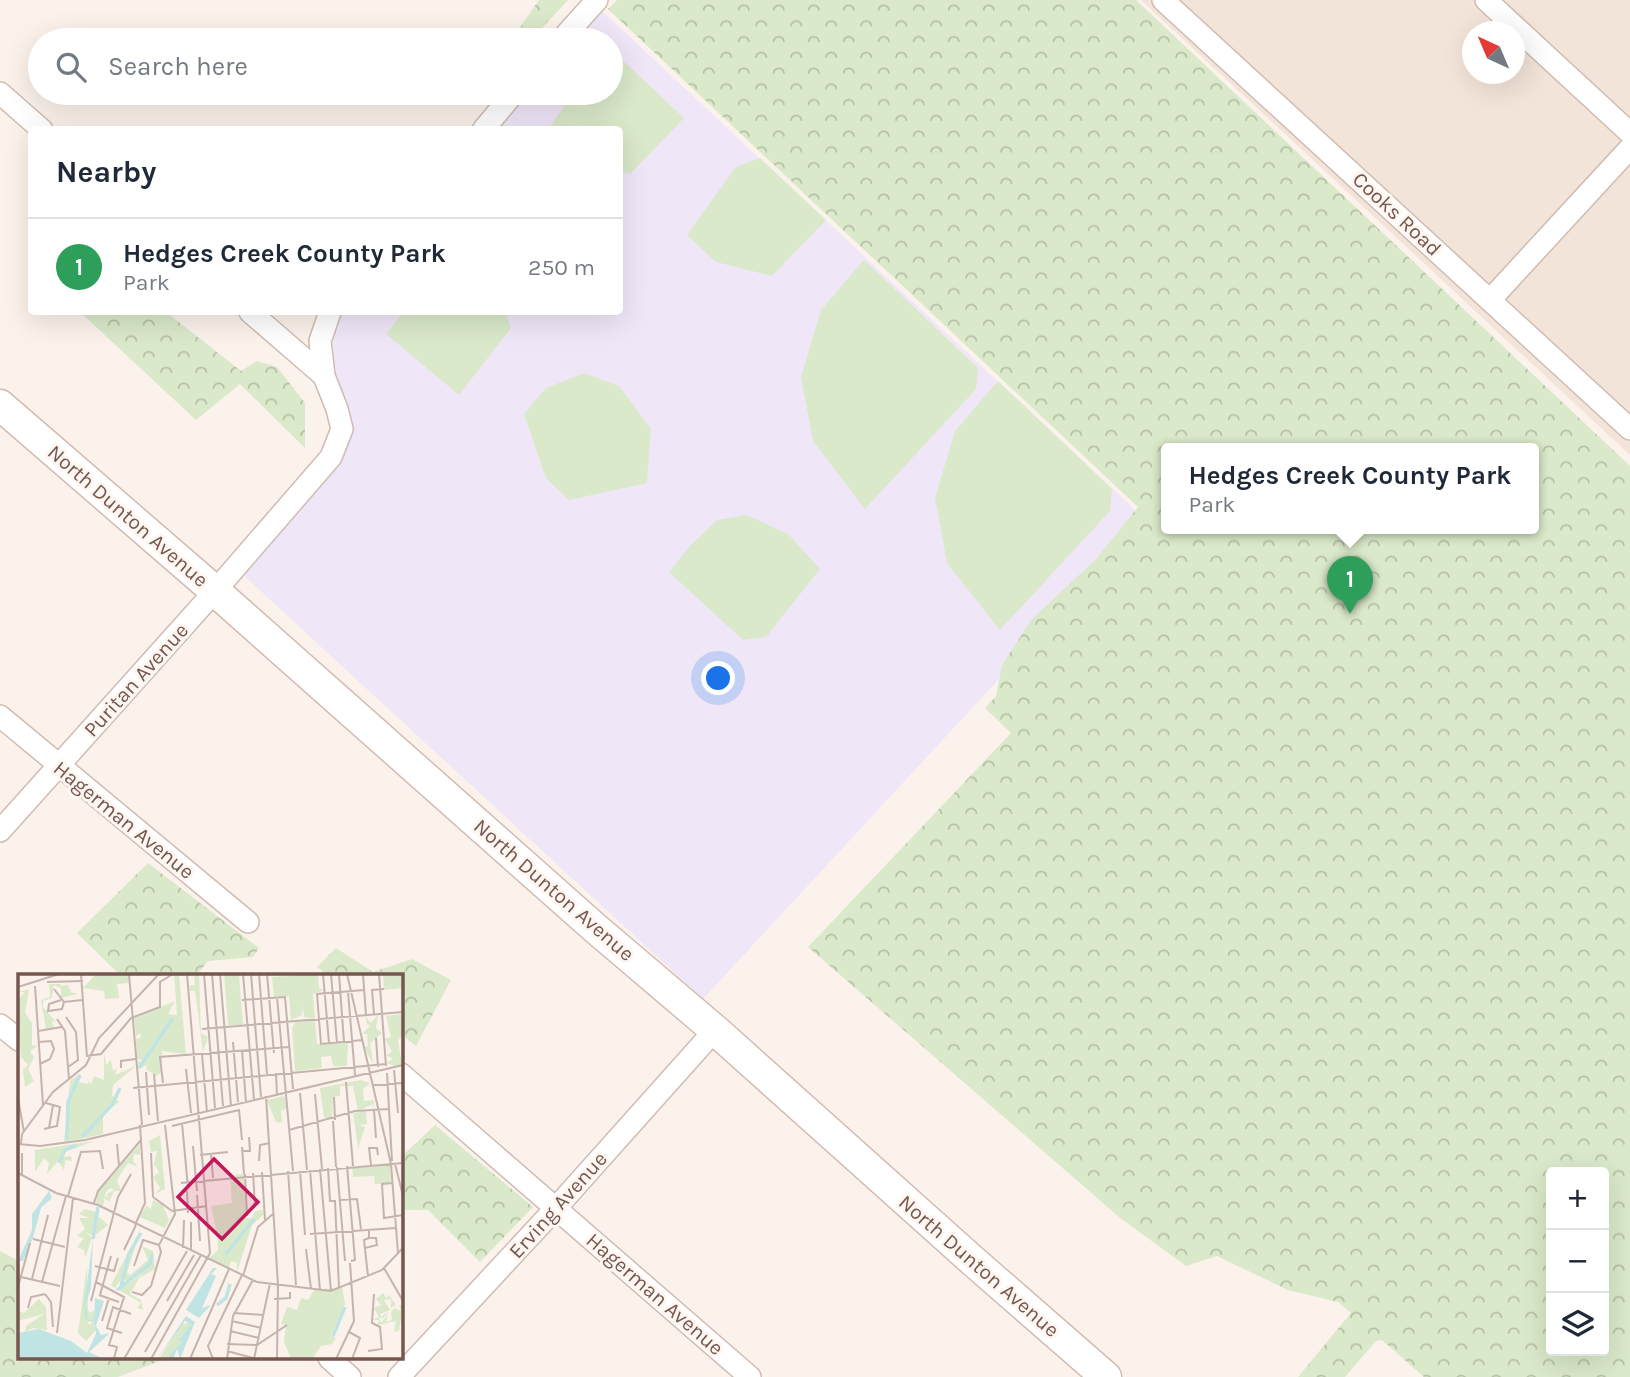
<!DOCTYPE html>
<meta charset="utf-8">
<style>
:root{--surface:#fff;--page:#f2f2f3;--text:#1f2937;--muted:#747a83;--line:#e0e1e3;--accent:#db2777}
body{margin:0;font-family:Karla,sans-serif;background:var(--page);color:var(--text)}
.controls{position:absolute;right:21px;bottom:21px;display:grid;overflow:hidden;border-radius:7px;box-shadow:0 7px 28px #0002}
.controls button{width:63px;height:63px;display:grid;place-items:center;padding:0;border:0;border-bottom:2px solid var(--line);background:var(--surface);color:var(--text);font:35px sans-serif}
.compass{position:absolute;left:1462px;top:21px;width:63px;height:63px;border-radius:50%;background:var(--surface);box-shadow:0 7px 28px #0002;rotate:316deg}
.you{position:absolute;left:719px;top:679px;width:24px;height:24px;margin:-18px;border:5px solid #fff;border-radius:50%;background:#1a73e8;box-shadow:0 0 0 10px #1a73e833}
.badge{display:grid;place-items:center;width:46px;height:46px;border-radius:50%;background:var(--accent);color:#fff;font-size:23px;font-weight:700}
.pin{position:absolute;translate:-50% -58px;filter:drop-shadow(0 2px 4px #0008)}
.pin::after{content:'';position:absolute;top:37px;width:24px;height:21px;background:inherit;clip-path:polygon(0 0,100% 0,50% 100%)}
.popup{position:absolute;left:1161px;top:443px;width:378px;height:91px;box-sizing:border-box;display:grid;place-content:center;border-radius:7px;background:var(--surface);filter:drop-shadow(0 2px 5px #0005);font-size:23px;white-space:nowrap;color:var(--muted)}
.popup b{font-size:26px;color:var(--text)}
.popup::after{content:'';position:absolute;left:50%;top:100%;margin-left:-14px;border:14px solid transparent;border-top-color:var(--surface)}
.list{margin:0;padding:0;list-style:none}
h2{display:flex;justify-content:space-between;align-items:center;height:91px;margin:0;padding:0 28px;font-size:30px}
h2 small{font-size:23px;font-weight:400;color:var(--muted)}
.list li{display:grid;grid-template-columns:46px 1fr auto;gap:21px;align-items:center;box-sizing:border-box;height:98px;padding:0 28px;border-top:2px solid var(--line)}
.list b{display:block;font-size:26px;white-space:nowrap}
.list p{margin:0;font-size:23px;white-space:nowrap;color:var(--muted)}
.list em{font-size:23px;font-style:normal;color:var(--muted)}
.icon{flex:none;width:38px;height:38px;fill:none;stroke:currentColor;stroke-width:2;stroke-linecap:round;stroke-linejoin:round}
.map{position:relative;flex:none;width:1630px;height:1377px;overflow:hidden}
.search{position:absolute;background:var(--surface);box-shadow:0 7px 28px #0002;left:28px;top:28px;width:595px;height:77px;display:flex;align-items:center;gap:18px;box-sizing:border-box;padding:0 24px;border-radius:38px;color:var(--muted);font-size:26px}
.panel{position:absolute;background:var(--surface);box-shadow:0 7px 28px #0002;left:28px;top:126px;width:595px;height:189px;border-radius:7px}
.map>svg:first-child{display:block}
.residential{fill:#f3e4d9;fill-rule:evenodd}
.education{fill:#efe7f8}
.forest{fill:url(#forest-crowns);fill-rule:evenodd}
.pitch{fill:#dae9c9}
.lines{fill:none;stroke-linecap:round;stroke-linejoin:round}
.street-casing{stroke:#cfbcb3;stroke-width:24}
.secondary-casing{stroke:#d2bbb1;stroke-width:33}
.street{stroke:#fff;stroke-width:21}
.secondary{stroke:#fff;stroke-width:30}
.labels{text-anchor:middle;stroke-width:6;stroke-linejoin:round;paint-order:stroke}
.street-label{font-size:21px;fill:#75574f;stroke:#fef7f1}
.inset-river{fill:none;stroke:#c0e4e4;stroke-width:3.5}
.inset-road{fill:none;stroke:#c5b4ad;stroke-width:2}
.view{fill:#c2185b;fill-opacity:0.15;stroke:#c2185b;stroke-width:3.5}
.inset-edge{fill:none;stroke:#75574f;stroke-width:3.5}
</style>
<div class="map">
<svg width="1630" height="1377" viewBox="0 0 1630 1377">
<defs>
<pattern id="forest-crowns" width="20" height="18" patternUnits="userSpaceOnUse" patternTransform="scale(1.75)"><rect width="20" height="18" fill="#dae9c9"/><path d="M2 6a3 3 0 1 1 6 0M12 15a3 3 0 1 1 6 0" fill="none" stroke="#b5c0a6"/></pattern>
</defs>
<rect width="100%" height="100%" fill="#fbf2eb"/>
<path class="residential" d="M 1141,0 L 1630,0 L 1630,455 ZM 1472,32 L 1514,32 L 1514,74 L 1472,74 Z"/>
<path class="education" d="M 601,10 L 1146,520 L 703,999 L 240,572 L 347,419 L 333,363 L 334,328 L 341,312 L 620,312 L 620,130 L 496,129 L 528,93 L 611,93 L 611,40 L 574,40 Z"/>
<g class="forest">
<path d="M 539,0 L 568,0 L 531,40 L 511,40 Z"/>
<path d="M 617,0 L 1136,0 L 1630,466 L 1630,1377 L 1424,1377 L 1382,1340 L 1376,1341 L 1345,1377 L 1298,1377 L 1351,1313 L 1338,1302 L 1288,1290 L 1217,1256 L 1186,1266 L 1119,1217 L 808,947 L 1011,733 L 985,708 L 996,696 L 1002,665 L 1032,619 L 1096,559 L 1138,507 L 608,9 ZM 1166,448 L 1534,448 L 1534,528 L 1166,528 ZM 1551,1172 L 1604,1172 L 1604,1351 L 1551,1351 Z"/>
<path d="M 80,312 L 166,312 L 241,371 L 257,361 L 277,367 L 305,403 L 305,448 L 240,384 L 196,420 Z"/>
<path d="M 148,863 L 259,948 L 253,957 L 208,961 L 196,976 L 121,976 L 77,933 Z"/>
<path d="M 336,948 L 373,972 L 412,959 L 451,980 L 416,1046 L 401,1034 L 401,976 L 328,976 L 317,967 Z"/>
<path d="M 435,1125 L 533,1207 L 480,1262 L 428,1210 L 401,1210 L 401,1157 Z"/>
<path d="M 0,1251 L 19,1261 L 19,1358 L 168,1358 L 118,1377 L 0,1377 Z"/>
</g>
<g class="pitch">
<path d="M 618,56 L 684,118 L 630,174 L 620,171 L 620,130 L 548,129 L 574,93 L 611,93 L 611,59 Z"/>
<path d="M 760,158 L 826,220 L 772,276 L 716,262 L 687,235 L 736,167 Z"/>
<path d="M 864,260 L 978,368 L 976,389 L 865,509 L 813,441 L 801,377 L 821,310 Z"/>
<path d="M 404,312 L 505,312 L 511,328 L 459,395 L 386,334 Z"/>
<path d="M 584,373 L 619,386 L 651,429 L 647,483 L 569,500 L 546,478 L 524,414 L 546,388 Z"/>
<path d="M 998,381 L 1112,489 L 1110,511 L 1000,630 L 947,563 L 935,498 L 955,431 Z"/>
<path d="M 747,515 L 788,534 L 820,569 L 766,637 L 743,640 L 669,572 L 691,545 L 717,520 Z"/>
</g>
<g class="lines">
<defs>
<g id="street">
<path d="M 1163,0 L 1630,429"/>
<path d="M 1486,0 L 1630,133"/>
<path d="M 561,40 L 597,0"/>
<path d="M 0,93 L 42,130"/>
<path d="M 483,130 L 514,93"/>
<path d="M 1490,300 L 1630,148"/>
<path d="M 250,312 L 324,376"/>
<path d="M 0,716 L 248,922"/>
<path d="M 0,831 L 215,591 L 331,457 L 342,429 L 337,409 L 324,376 L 320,341 L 330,312"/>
<path d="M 0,1025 L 19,1040"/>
<path d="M 401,1074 L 750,1377"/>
<path d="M 329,1358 L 350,1377"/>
<path d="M 399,1377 L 556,1208 L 715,1030"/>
</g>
<path id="secondary" d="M 0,405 L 215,591 L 595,928 L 715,1030 L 973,1261 L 1106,1377"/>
</defs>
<use href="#street" class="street-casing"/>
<use href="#secondary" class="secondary-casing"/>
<use href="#street" class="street"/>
<use href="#secondary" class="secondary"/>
</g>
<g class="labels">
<g class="street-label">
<text transform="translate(1397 214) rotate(43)" y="7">Cooks Road</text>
<text transform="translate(128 516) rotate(41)" y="7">North Dunton Avenue</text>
<text transform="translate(136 680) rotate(-48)" y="7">Puritan Avenue</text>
<text transform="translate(124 820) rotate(39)" y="7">Hagerman Avenue</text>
<text transform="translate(554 890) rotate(41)" y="7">North Dunton Avenue</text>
<text transform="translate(558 1205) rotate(-48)" y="7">Erving Avenue</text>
<text transform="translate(979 1266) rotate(41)" y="7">North Dunton Avenue</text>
<text transform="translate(655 1294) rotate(41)" y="7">Hagerman Avenue</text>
</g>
</g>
<g transform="translate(18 974)">
<rect width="385" height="385" fill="#fbf2eb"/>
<path d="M 135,226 L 145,231 L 151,246 L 147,254 L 122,243 L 128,232 L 133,235 ZM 324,313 L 327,330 L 313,361 L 318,364 L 314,370 L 303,372 L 294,385 L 273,385 L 266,368 L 268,351 L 263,350 L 269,333 L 279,336 L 283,324 L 290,326 L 296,316 Z" fill="#dae9c9"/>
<path d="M 78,0 L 111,0 L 111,9 L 99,10 L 101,24 L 87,25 L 86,17 L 65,14 ZM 156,0 L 161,0 L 168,80 L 144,77 L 143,99 L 138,102 L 128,95 L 129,91 L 121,95 L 120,88 L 128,86 L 119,85 L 118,65 L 123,63 L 122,59 L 118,62 L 116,44 L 157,27 L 150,40 L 159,41 ZM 176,0 L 181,0 L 183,59 L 190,63 L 185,78 L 177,17 L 172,17 L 171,12 L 177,11 ZM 206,0 L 221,0 L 225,51 L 210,51 ZM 300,0 L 301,14 L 306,16 L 295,20 L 297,45 L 286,43 L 285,33 L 284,41 L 273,46 L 271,22 L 256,23 L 254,3 ZM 365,0 L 385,0 L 385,14 L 366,16 ZM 31,10 L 42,10 L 43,12 L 50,11 L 53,18 L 60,20 L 43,24 L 43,14 L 36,11 L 34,24 L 25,27 L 25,33 L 39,49 L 34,46 L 36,55 L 28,55 L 23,26 L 32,23 ZM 11,15 L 7,39 L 14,49 L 14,71 L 20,72 L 12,77 L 16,83 L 10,95 L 16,107 L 7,113 L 5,96 L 10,91 L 3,83 L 0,46 L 0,26 L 7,18 L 0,18 ZM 385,40 L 385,62 L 380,66 L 384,91 L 377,92 L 368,89 L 375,85 L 368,81 L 374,78 L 367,65 L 373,63 L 368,42 ZM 360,41 L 358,54 L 364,59 L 352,69 L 355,90 L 346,73 L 350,72 L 349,60 L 344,60 L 352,52 L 349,50 L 347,42 L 353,49 ZM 297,46 L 299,70 L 330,67 L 329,92 L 315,92 L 313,82 L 303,83 L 304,94 L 277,97 L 274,54 L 277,48 ZM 86,78 L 88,91 L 93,86 L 95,97 L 99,94 L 97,101 L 118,92 L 95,111 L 94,121 L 101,128 L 85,139 L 85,160 L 46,168 L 52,107 L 60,101 L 60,108 L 70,110 L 71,106 L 73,111 L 76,102 L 86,106 ZM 343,106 L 352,109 L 345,115 L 346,127 L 356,126 L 356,134 L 355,130 L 340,137 L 335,112 L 322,112 L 322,122 L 315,123 L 314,146 L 306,143 L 302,114 ZM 266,122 L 269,134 L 263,137 L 264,149 L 258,148 L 249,126 ZM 348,137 L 349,150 L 341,151 L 347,153 L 340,175 L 335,139 ZM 142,161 L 147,215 L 137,220 L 142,214 L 135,203 L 141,198 L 136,190 L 139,177 L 133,178 L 131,167 ZM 76,167 L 47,178 L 46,183 L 53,182 L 54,187 L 47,186 L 46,196 L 40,187 L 29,200 L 31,189 L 26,184 L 17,198 L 17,176 ZM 122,170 L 122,181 L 116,180 L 115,187 L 120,193 L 110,189 L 99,206 L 103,217 L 96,217 L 91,228 L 87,225 L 88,221 L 92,226 L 89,220 L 96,216 L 92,214 L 88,218 L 85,232 L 78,229 L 80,218 ZM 226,200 L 228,244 L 234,244 L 237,237 L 245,236 L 246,240 L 234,251 L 219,298 L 219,289 L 213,287 L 211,294 L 190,285 L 200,276 L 199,258 L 192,258 L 198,256 L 193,232 L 214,229 L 212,201 ZM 81,233 L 80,242 L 90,251 L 76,262 L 69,259 L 74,264 L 67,284 L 66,276 L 59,273 L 66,264 L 59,262 L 67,255 L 61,244 L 71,244 L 61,240 L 67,235 L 78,238 ZM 123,254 L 109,299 L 112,301 L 130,286 L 124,272 L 135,277 L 137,295 L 121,304 L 112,320 L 123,326 L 125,336 L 119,334 L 123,329 L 101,316 L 125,299 L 107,307 L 105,302 L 97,314 L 93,311 ZM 365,319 L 368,324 L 371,321 L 378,331 L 373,334 L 373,325 L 366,326 L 372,336 L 362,340 L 363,343 L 370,338 L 367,343 L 361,344 L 363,349 L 370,341 L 368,348 L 374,346 L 373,338 L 377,334 L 383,337 L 381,331 L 385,331 L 381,357 L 376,358 L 378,347 L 360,351 L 361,346 L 355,346 L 361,343 L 356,334 L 363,331 L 358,325 Z" fill="#dae9c9"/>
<path d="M 92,119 L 96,128 L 74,155 L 63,165 L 48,166 L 49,124 L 50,159 L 54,162 L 88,132 ZM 69,292 L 70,336 L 72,339 L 77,336 L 76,347 L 69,348 L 71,351 L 76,347 L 77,357 L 68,367 L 60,359 ZM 21,325 L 28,333 L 29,356 L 15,354 L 7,358 L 8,352 L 26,340 L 0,347 L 0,337 L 6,339 ZM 168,344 L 172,344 L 175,351 L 160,365 L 166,364 L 161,373 L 152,384 L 141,385 L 163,351 L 170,349 Z" fill="#dae9c9"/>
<path d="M 372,191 L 373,209 L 357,210 L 356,202 L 335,203 L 334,193 Z" fill="#dae9c9"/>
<path d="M 31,217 L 34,224 L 23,234 L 15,264 L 5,287 L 0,287 L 14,256 L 14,240 ZM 75,264 L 73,314 L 67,332 L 70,342 L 68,345 L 76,347 L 77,324 L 86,327 L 78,352 L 83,361 L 92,359 L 71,378 L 86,385 L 0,385 L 0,359 L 21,355 L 53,367 L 69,379 L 78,360 L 76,348 L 67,346 L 66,332 ZM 195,294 L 199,294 L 193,300 L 198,302 L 184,334 L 193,331 L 181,344 L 168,336 ZM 168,342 L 177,348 L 162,385 L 159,375 L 155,385 L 149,385 L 165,366 L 159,367 L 170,355 L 165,355 L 175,351 L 167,347 L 139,385 Z" fill="#c0e4e4"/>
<path class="inset-river" d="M 121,94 L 155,44M 64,163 L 94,131 L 102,114M 49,166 L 50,128 L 62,101M 41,189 L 47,176 L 58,171M 75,265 L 80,233M 207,281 L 236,245M 103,312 L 111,280 L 123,259M 99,316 L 132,290 L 134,280M 199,331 L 208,324 L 212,310M 315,362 L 327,333"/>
<path class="inset-road" d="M 63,0 L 69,83M 111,0 L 124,151M 186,0 L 197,134M 194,0 L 205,132M 202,0 L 213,132M 225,0 L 236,125M 233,0 L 243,123M 241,0 L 249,100M 249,0 L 256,79M 305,0 L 311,69M 313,0 L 319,69M 321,0 L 326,68M 329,0 L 373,190 L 380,279M 345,0 L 348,41M 361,0 L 368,92M 29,8 L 65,7M 17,12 L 25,131M 0,13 L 41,0M 36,15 L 46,28 L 64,26M 330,18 L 337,101M 259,23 L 275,197M 43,26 L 31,30 L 30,37 L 44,35 L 46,28M 224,26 L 267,23 L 275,115M 356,40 L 354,16 L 366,15M 48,43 L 58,58 L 60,86 L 50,93M 39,45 L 47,57 L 51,105M 184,55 L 385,38M 20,57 L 44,53M 358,64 L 360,93M 345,66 L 303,70 L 299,20 L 346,16M 21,68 L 33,67 L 36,75 L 32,85 L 22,90M 215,68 L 220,128M 224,76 L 228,129M 184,80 L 189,138M 69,82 L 83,80 L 113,44 L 142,33 L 142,8 L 155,0M 103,94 L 103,87 L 118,85M 168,95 L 173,139M 376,96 L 380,139M 128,98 L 131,141M 258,99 L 259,122M 369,99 L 374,187M 136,100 L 140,147M 328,108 L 335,192M 145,109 L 142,83 L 271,73M 354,111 L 385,109M 115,114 L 368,90M 282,119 L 289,196M 297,120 L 304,195M 248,122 L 260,311 L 259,385M 316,123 L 317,146M 0,124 L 6,158M 356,136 L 358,164M 315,147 L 318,193M 164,149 L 170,214M 154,152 L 221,136 L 224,166M 31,154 L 35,131M 26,155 L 39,152 L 42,133 L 28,129M 271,156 L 337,137 L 372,135M 0,170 L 22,172 L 67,166 L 385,91M 3,170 L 4,160 L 35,118 L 68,91 L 81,64 L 141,0M 99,170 L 101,192M 175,172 L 179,217M 224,173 L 226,200M 224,177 L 232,177 L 231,163M 4,179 L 4,202M 133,179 L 135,223M 193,180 L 195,204M 182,181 L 210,178M 241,187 L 242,171 L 252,169M 377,190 L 385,222M 353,191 L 351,174 L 359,174 L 360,181M 329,192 L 337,286 L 333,287M 319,193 L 327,287M 310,194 L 312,227 L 317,227 L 321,314M 302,195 L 313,317M 292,196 L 302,317M 270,197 L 278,311M 282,197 L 287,261M 244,198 L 247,246M 0,199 L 38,219 L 80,231 L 239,308 L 313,317 L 364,296 L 385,274M 235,199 L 237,232M 227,200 L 229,242M 163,209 L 385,189M 374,209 L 364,210 L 366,244 L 385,241M 169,217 L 170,239M 179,221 L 182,267M 50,222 L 63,178 L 82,177 L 85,195M 135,223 L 154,237M 322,226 L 339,225 L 343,255M 76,229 L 80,217 L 123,166M 154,237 L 189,232M 173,248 L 173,276M 117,251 L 127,229 L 122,151M 292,260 L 378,254M 15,265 L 47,273M 165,274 L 166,246M 347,274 L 359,271 L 358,264 L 351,264M 288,275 L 293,315M 106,276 L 118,251M 77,292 L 96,297 L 100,284M 116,292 L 125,266 L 141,271M 366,294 L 385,327M 225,302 L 240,253 L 256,239M 350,302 L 346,266 L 351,264 L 351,255M 3,303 L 42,312M 14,305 L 30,241M 24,308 L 48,222M 78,308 L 106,323 L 91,371 L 99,373 L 96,384M 0,313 L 12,269M 114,318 L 124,321 L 133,312 L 143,278 L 141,271 L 157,240 L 147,151M 27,320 L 33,328 L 35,353M 81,321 L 101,328M 82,321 L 93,282M 256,325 L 272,324 L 272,318M 73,327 L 100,223 L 113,200M 149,327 L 176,281M 10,334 L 13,323 L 27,320M 216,339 L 246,341M 84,347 L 91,324M 214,347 L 243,354M 212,357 L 241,364M 331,358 L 342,364 L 334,385M 39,359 L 55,224M 104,359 L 89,354 L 95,333 L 113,340M 209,370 L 239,371 L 269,351M 209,377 L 239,385M 350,377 L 364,375 L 362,353 L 354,349 L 356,320M 127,378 L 183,281M 106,385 L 169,277M 133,385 L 192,279 L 169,0M 172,385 L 211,295M 195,385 L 190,372 L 224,301M 209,385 L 215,342 L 235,306M 236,385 L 252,309M 318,385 L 336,347 L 332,289"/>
<path class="view" d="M 196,185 L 240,228 L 204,265 L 160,223 Z"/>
<rect width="385" height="385" class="inset-edge"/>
</g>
</svg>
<div class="controls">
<button>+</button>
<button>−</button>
<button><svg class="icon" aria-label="layers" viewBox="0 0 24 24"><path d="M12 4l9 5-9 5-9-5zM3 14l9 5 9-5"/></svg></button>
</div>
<svg class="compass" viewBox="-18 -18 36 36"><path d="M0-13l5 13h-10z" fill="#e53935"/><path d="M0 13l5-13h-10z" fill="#747a83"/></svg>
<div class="you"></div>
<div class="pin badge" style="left:1350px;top:614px;background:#2e9e5b">1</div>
<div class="popup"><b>Hedges Creek County Park</b>Park</div>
<div class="search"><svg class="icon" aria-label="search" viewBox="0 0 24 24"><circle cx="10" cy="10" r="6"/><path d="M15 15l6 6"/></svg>Search here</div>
<section class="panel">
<h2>Nearby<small></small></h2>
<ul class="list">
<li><span class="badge" style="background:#2e9e5b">1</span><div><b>Hedges Creek County Park</b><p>Park</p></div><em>250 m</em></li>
</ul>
</section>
</div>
